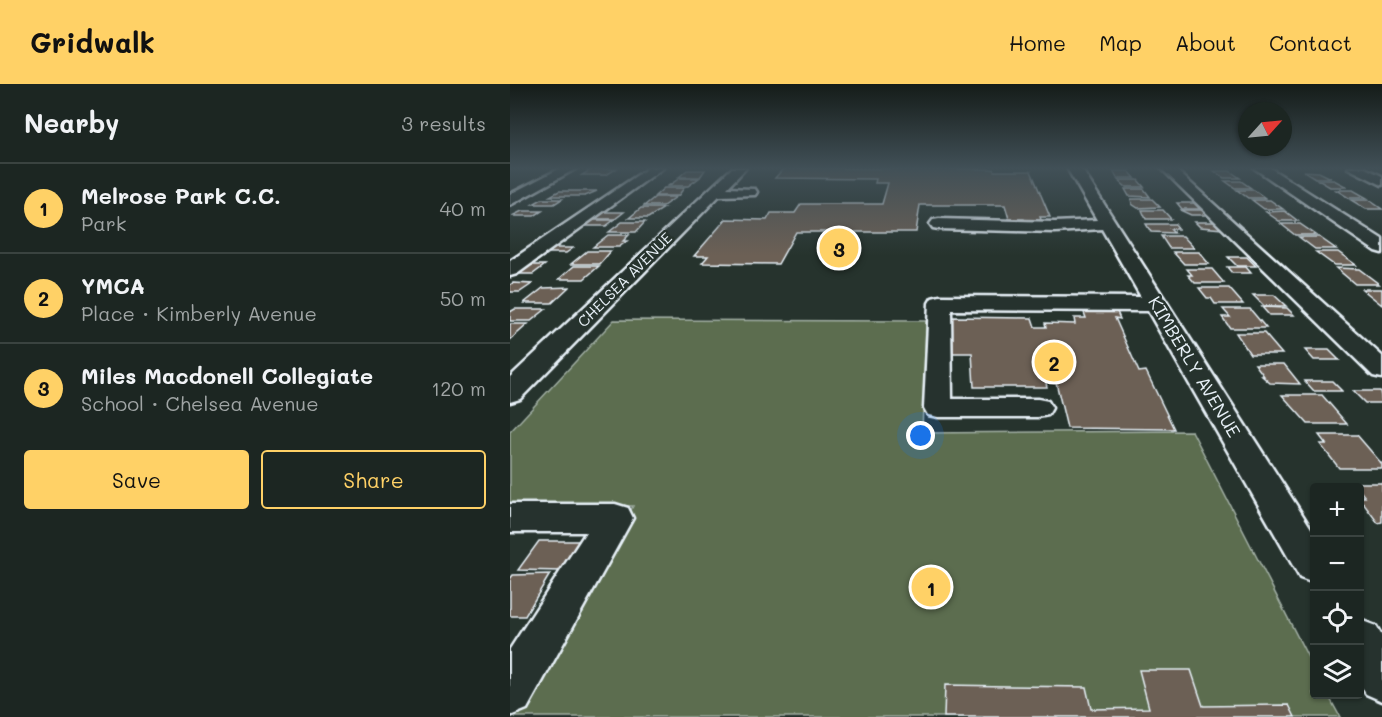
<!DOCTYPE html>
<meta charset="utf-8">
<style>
:root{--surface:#1c2622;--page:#252e2a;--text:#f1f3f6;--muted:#a0a5a5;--line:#3a4340;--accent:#ffd166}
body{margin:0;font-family:Mali,sans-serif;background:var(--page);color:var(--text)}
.controls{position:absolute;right:18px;bottom:18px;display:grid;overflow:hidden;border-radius:6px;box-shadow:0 2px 4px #0004}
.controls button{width:54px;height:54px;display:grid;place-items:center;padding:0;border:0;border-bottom:2px solid var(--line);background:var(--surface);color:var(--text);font:30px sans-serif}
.compass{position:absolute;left:728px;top:18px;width:54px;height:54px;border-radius:50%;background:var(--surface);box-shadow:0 2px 4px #0004;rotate:63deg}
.you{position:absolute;left:411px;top:352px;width:21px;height:21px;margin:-15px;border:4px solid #fff;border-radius:50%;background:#1a73e8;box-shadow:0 0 0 9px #1a73e833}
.badge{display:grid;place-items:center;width:39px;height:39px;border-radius:50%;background:var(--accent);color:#111;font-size:20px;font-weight:700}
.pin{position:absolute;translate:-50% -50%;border:3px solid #fff;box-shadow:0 2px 6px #0006}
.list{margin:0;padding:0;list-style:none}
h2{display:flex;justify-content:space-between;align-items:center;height:78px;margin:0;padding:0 24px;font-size:26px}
h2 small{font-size:20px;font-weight:400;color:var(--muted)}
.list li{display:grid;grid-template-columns:39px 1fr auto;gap:18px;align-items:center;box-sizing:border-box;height:90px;padding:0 24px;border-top:2px solid var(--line)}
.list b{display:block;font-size:22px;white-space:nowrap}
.list p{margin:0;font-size:20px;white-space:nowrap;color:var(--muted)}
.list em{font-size:20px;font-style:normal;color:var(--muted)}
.actions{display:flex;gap:12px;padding:18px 24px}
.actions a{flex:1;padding:14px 0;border:2px solid var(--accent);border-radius:6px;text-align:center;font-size:21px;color:var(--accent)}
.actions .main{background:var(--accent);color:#111}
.icon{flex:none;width:33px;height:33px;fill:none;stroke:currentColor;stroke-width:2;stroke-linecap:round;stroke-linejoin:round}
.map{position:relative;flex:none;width:872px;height:633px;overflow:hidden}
header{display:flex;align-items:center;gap:36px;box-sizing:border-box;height:84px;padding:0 30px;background:var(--accent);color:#111}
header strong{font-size:28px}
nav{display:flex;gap:33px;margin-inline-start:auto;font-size:21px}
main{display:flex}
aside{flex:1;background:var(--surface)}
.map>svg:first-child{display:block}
.green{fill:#5b6d50;stroke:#a2afa4;stroke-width:1.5}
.building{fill:#6c6155;stroke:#e8f1f8;stroke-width:1.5}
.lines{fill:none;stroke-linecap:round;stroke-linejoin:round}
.minor-casing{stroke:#e8f1f8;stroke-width:5}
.minor{fill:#26332d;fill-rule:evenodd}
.labels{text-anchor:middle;stroke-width:5;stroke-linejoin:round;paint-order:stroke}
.far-street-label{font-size:15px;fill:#e8f1f8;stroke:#26332d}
.street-label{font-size:18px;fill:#e8f1f8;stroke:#26332d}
</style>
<header>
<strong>Gridwalk</strong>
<nav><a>Home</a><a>Map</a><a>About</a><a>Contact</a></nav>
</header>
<main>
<aside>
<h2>Nearby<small>3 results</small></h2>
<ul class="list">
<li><span class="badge">1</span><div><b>Melrose Park C.C.</b><p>Park</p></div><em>40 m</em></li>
<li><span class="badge">2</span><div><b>YMCA</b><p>Place · Kimberly Avenue</p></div><em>50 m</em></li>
<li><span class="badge">3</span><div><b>Miles Macdonell Collegiate</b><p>School · Chelsea Avenue</p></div><em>120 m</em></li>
</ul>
<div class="actions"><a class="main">Save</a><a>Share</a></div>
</aside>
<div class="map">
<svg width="872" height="633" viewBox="0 0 872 633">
<rect width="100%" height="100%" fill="#26332d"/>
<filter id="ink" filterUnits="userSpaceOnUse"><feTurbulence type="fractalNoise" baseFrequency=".0167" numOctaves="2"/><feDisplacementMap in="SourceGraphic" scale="12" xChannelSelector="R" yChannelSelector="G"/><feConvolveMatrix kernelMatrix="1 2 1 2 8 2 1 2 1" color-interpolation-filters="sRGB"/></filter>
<g filter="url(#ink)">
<path class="green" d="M 104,236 L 416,237 L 412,349 L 682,347 L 804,585 L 804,610 L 818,611 L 830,633 L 6,633 L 123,422 L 0,422 L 0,348 Z"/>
<g class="building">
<path d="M 278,84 L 483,85 L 484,87 L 521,87 L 540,133 L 530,133 L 532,138 L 515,139 L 514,135 L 499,135 L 495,121 L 410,121 L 406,148 L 286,148 L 268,180 L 192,179 L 198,172 L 184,172 L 216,135 L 257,136 L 261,129 L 285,129 L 291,120 L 372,120 L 378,99 L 365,99 L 366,95 L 265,94 L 272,86 Z"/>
<path d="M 82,85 L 106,85 L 96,91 L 72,91 Z"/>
<path d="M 177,86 L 195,86 L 190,93 L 169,93 Z"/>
<path d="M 603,87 L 619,87 L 625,94 L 607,94 Z"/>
<path d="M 704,87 L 720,87 L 730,94 L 714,94 Z"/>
<path d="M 794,87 L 809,88 L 821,94 L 805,94 Z"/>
<path d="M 170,94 L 189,94 L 178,102 L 158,102 Z"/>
<path d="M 608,96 L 628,96 L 634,103 L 616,103 Z"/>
<path d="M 808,96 L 824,96 L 837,103 L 820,103 Z"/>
<path d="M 715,97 L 731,97 L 741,104 L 725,104 Z"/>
<path d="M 154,104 L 174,104 L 168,112 L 145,112 Z"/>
<path d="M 615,105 L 634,105 L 640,113 L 619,112 Z"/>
<path d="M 727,106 L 744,106 L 755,114 L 738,114 Z"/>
<path d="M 826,106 L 843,106 L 857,114 L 839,114 Z"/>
<path d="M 49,107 L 87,107 L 75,112 L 40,112 Z"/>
<path d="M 145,113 L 166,113 L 153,122 L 134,122 Z"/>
<path d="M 32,115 L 52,115 L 44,120 L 23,120 Z"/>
<path d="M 621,115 L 642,115 L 650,123 L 628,124 L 622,120 Z"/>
<path d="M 742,116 L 760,116 L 773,125 L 754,125 Z"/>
<path d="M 841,116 L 859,116 L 872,125 L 856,125 Z"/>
<path d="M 667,119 L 684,119 L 690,125 L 672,125 Z"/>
<path d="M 131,124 L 154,124 L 138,134 L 119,134 Z"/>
<path d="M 632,126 L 653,126 L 661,135 L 636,135 Z"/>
<path d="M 670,126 L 694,126 L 700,131 L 681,131 Z"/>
<path d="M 12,127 L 32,127 L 24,132 L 2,132 Z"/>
<path d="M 775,127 L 788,137 L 769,137 L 756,128 Z"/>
<path d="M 93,128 L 114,128 L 105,135 L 84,135 Z"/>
<path d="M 84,136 L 104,136 L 96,142 L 75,142 Z"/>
<path d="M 112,138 L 135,138 L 126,148 L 99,148 Z"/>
<path d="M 685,138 L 707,138 L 714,145 L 690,143 Z"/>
<path d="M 636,140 L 665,140 L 669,145 L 660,145 L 664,149 L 641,148 Z"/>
<path d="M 771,140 L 790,140 L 806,151 L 785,151 Z"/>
<path d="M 98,151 L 119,151 L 113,157 L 117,157 L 109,163 L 83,163 Z"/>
<path d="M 651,152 L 673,152 L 684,164 L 659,164 Z"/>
<path d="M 789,153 L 809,153 L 826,165 L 805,165 Z"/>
<path d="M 45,164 L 63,164 L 56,169 L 38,169 Z"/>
<path d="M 77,167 L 101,167 L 90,180 L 61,180 Z"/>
<path d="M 663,168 L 689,168 L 699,180 L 674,180 Z"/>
<path d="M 806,168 L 828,168 L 846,181 L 824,181 Z"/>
<path d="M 718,173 L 737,173 L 746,182 L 727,182 Z"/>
<path d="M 14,181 L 35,181 L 23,190 L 1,190 Z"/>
<path d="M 64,182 L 89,182 L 74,195 L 49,195 Z"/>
<path d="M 717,183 L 736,183 L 741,189 L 722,189 Z"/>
<path d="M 826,184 L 849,185 L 869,200 L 845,200 Z"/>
<path d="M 677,185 L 702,185 L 714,199 L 685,199 L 678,191 L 682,191 Z"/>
<path d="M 3,199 L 22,200 L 10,208 L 0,208 L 0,201 Z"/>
<path d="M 59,203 L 42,219 L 14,219 L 33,204 Z"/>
<path d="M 689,204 L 719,204 L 733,220 L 705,220 L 701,214 L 697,214 Z"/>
<path d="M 852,205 L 872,205 L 872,221 Z"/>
<path d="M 743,211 L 764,211 L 776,222 L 754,222 Z"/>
<path d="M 572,223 L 605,223 L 610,235 L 605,234 L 629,288 L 636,287 L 664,345 L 557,344 L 545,294 L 535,294 L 537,303 L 464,303 L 462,269 L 433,269 L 433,258 L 442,259 L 442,233 L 522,234 L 525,243 L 536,243 L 535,239 L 565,240 L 564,234 L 576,234 Z"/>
<path d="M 752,223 L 777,224 L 784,231 L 759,231 Z"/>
<path d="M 5,225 L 36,225 L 21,237 L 0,237 L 0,228 Z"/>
<path d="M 713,225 L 740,225 L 756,244 L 720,244 L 712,233 L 720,233 Z"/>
<path d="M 0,240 L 18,240 L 0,256 Z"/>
<path d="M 726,249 L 754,249 L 772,270 L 740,270 Z"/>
<path d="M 795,266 L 819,266 L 829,276 L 804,276 Z"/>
<path d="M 745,280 L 774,280 L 790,300 L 760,299 L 752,292 L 754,292 Z"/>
<path d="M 795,297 L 822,297 L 832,307 L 804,307 Z"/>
<path d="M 843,307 L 870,307 L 872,319 L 855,319 Z"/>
<path d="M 772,311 L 812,311 L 837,340 L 798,340 Z"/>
<path d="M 809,351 L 847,351 L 872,380 L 872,384 L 829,384 L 810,360 L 816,360 Z"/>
<path d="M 844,399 L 872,399 L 872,438 L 868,439 L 850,415 L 850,413 L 855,413 Z"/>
<path d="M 29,457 L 71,457 L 52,487 L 8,486 Z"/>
<path d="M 40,490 L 15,532 L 0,532 L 0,495 L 3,491 Z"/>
<path d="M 629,586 L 681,586 L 693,622 L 779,621 L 785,633 L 434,633 L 435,601 L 576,603 L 581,625 L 639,624 Z"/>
</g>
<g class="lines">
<defs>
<g id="minor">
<path d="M 51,84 L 67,84 L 0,121 L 0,110 Z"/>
<path d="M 138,84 L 153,84 L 7,190 L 0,192 L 0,177 Z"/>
<path d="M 222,84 L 236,84 L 217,104 L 245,105 L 247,108 L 245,111 L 209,112 L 10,315 L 0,318 L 0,293 Z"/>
<path d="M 557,84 L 571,84 L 804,449 L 804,499 L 790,494 L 638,227 L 441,226 L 442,315 L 528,315 L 538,317 L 542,324 L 538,331 L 528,333 L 428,333 L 418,331 L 414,324 L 419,219 L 422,214 L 430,212 L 631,213 L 592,145 L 545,148 L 429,145 L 423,144 L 420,140 L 423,136 L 429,135 L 545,138 L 587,136 Z"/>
<path d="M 651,84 L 664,84 L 872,272 L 872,294 L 863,292 Z"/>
<path d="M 744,84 L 760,84 L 872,155 L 872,169 L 865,167 Z"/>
<path d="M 838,84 L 855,84 L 872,92 L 872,101 Z"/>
<path d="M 0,420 L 105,420 L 118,424 L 123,434 L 17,625 L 0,632 L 0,565 L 76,448 L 0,448 Z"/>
<path d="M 850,536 L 866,542 L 872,552 L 872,617 L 856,610 L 850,600 Z"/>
</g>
</defs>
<use href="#minor" class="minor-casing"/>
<use href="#minor" class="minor"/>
</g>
</g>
<linearGradient id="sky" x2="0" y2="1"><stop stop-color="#151c19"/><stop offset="0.49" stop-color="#415057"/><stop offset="1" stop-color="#415057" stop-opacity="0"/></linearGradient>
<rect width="872" height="172" fill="url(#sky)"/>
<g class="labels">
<g class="far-street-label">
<text transform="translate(115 196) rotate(-45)" y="5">CHELSEA AVENUE</text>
</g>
<g class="street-label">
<text transform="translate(684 283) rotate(59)" y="6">KIMBERLY AVENUE</text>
</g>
</g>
</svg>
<div class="controls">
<button>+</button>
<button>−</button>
<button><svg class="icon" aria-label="locate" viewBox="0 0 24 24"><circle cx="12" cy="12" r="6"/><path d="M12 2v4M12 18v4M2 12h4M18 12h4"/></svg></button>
<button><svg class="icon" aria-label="layers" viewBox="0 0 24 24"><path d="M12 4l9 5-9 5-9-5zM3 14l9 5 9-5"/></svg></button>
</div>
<svg class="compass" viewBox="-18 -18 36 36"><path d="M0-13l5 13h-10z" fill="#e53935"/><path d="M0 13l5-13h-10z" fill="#a0a5a5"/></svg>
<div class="you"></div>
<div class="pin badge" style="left:421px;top:503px">1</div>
<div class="pin badge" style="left:544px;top:278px">2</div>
<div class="pin badge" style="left:329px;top:164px">3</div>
</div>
</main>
